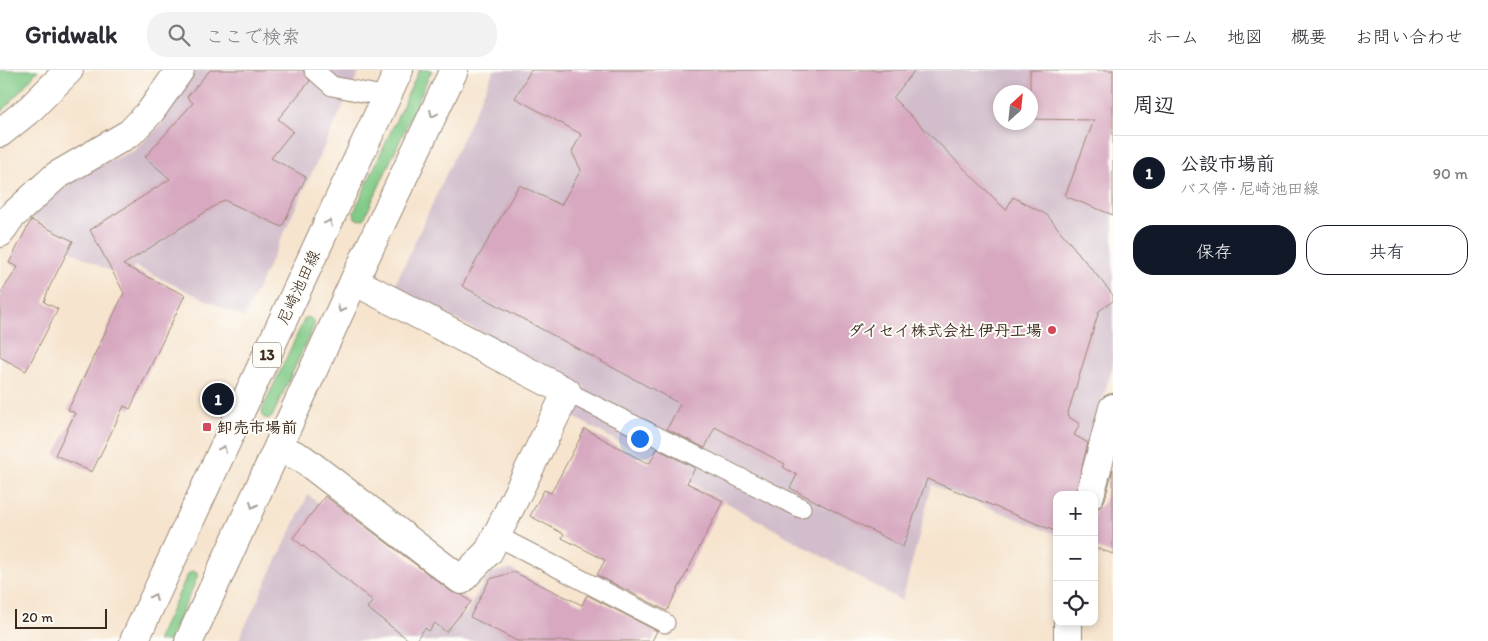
<!DOCTYPE html>
<html lang="ja">
<meta charset="utf-8">
<style>
:root{--surface:#fff;--page:#f2f2f3;--text:#2b2b33;--muted:#7c7c81;--line:#e1e1e2;--accent:#111827}
body{margin:0;font-family:Itim,"Klee One",sans-serif;background:var(--page);color:var(--text)}
.controls{position:absolute;right:15px;bottom:15px;display:grid;overflow:hidden;border-radius:10px;box-shadow:0 2px 8px #0003}
.controls button{width:45px;height:45px;display:grid;place-items:center;padding:0;border:0;border-bottom:1px solid var(--line);background:var(--surface);color:var(--text);font:25px sans-serif}
.compass{position:absolute;left:993px;top:15px;width:45px;height:45px;border-radius:50%;background:var(--surface);box-shadow:0 2px 8px #0003;rotate:27deg}
.scale{position:absolute;left:15px;bottom:12px;width:92px;box-sizing:border-box;padding-left:5px;border:2px solid #3b2a1e;border-top:0;font-size:14px;line-height:18px;white-space:nowrap;color:#3b2a1e;-webkit-text-stroke:4px #fdfcf7;paint-order:stroke}
.you{position:absolute;left:639px;top:368px;width:18px;height:18px;margin:-12px;border:4px solid #fff;border-radius:50%;background:#1a73e8;box-shadow:0 0 0 8px #1a73e833}
.badge{display:grid;place-items:center;width:32px;height:32px;border-radius:50%;background:var(--accent);color:#fff;font-size:16px;font-weight:700}
.pin{position:absolute;translate:-50% -50%;border:2px solid #fff;box-shadow:0 1px 5px #0006}
.list{margin:0;padding:0;list-style:none}
h2{display:flex;justify-content:space-between;align-items:center;height:65px;margin:0;padding:0 20px;font-size:21px}
h2 small{font-size:16px;font-weight:400;color:var(--muted)}
.list li{display:grid;grid-template-columns:32px 1fr auto;gap:15px;align-items:center;box-sizing:border-box;height:75px;padding:0 20px;border-top:1px solid var(--line)}
.list b{display:block;font-size:19px;white-space:nowrap}
.list p{margin:0;font-size:16px;white-space:nowrap;color:var(--muted)}
.list em{font-size:16px;font-style:normal;color:var(--muted)}
.actions{display:flex;gap:10px;padding:15px 20px}
.actions a{flex:1;padding:11px 0;border:1px solid var(--accent);border-radius:20px;text-align:center;font-size:18px;color:var(--accent)}
.actions .main{background:var(--accent);color:#fff}
.icon{flex:none;width:28px;height:28px;fill:none;stroke:currentColor;stroke-width:2;stroke-linecap:round;stroke-linejoin:round}
.map{position:relative;flex:none;width:1113px;height:571px;overflow:hidden}
header{display:flex;align-items:center;gap:30px;box-sizing:border-box;height:70px;padding:0 25px;background:var(--surface);border-bottom:1px solid var(--line)}
header strong{font-size:24px}
nav{display:flex;gap:28px;margin-inline-start:auto;font-size:18px}
.search{width:350px;height:45px;background:var(--page);display:flex;align-items:center;gap:12px;box-sizing:border-box;padding:0 18px;border-radius:20px;color:var(--muted);font-size:19px}
main{display:flex}
aside{flex:1;background:var(--surface)}
.map>svg:first-child{display:block}
.industrial{fill:#d1bdcb;fill-rule:evenodd}
.green{fill:#81cb88;stroke:#5e7a53}
.building{fill:#d7a8c0}
.lines{fill:none;stroke-linecap:round;stroke-linejoin:round}
.lane-casing{stroke:#988776;stroke-width:21}
.street-casing{stroke:#988776;stroke-width:30}
.primary-casing{stroke:#988776;stroke-width:30}
.lane{stroke:#fff;stroke-width:19}
.street{stroke:#fff;stroke-width:28}
.primary{stroke:#fff;stroke-width:28}
.oneway{stroke:#a79f9a}
.poi-dot{fill:#d1495b;stroke:#fdfcf7;stroke-width:2}
.labels{text-anchor:middle;stroke-width:4;stroke-linejoin:round;paint-order:stroke}
.shield{fill:#fdfcf7;stroke:#75695f;stroke-width:1}
.shield-label{font-size:15px;font-weight:bold;fill:#3b2a1e}
.street-label{font-size:16px;fill:#3b2a1e;stroke:#fdfcf7}
.poi-label{font-size:16px;font-weight:bold;fill:#3b2a1e;stroke:#fdfcf7;text-anchor:end}
</style>
<header>
<strong>Gridwalk</strong>
<div class="search"><svg class="icon" aria-label="search" viewBox="0 0 24 24"><circle cx="10" cy="10" r="6"/><path d="M15 15l6 6"/></svg>ここで検索</div>
<nav><a>ホーム</a><a>地図</a><a>概要</a><a>お問い合わせ</a></nav>
</header>
<main>
<div class="map">
<svg width="1113" height="571" viewBox="0 0 1113 571">
<rect width="100%" height="100%" fill="#fdfcf7"/>
<filter id="ink" filterUnits="userSpaceOnUse"><feTurbulence type="fractalNoise" baseFrequency=".02" numOctaves="2"/><feDisplacementMap in="SourceGraphic" scale="10" xChannelSelector="R" yChannelSelector="G"/><feConvolveMatrix kernelMatrix="1 2 1 2 8 2 1 2 1" color-interpolation-filters="sRGB"/></filter>
<filter id="wash" filterUnits="userSpaceOnUse"><feTurbulence type="fractalNoise" baseFrequency=".0096" numOctaves="4" result="noise"/><feDisplacementMap in="SourceGraphic" scale="20" xChannelSelector="R" yChannelSelector="G"/><feGaussianBlur stdDeviation="1.12" result="paint"/><feColorMatrix in="noise" values="0 0 0 0 0 0 0 0 0 0 0 0 0 0 0 0 0 1.4 0 .05"/><feComposite in="paint" operator="in"/></filter>
<g filter="url(#wash)">
<rect width="100%" height="100%" fill="#f6e4ce"/>
<g class="industrial">
<path d="M 197,0 L 360,0 L 244,248 L 134,196 L 127,210 L 69,180 L 73,170 L 30,147 L 81,104 L 135,80 L 163,53 L 183,16 Z"/>
<path d="M 494,0 L 1113,0 L 1113,295 L 1075,425 L 1057,425 L 1057,465 L 932,415 L 902,531 L 572,346 L 585,317 L 394,217 ZM 1001,22 L 1030,22 L 1030,52 L 1001,52 Z"/>
<path d="M 308,425 L 464,546 L 490,503 L 511,499 L 647,571 L 238,571 Z"/>
</g>
<g class="green">
<path d="M 0,0 L 38,0 L 0,44 Z"/>
<path d="M 419,0 L 432,0 L 364,149 L 360,150 L 355,148 L 354,142 Z"/>
<path d="M 309,247 L 315,253 L 272,347 L 268,349 L 263,347 L 262,340 L 305,248 Z"/>
<path d="M 192,501 L 197,503 L 197,508 L 169,571 L 157,571 L 188,504 Z"/>
</g>
<g id="blocks">
<g class="building">
<path d="M 210,0 L 303,0 L 310,11 L 278,49 L 293,61 L 271,88 L 306,107 L 282,157 L 224,130 L 123,195 L 185,225 L 130,339 L 124,336 L 92,402 L 55,385 L 75,343 L 68,340 L 124,223 L 90,160 L 170,109 L 145,87 L 193,33 L 187,27 Z"/>
<path d="M 531,0 L 915,0 L 893,28 L 1006,140 L 1013,127 L 1047,145 L 1113,225 L 1113,231 L 1099,241 L 1067,346 L 1080,354 L 1074,365 L 1088,373 L 1075,425 L 1057,425 L 1057,462 L 927,409 L 903,477 L 790,418 L 797,405 L 783,397 L 785,394 L 715,357 L 705,378 L 667,359 L 680,334 L 462,216 L 519,115 L 561,135 L 581,100 L 572,82 L 581,64 L 515,28 Z"/>
<path d="M 1030,0 L 1113,0 L 1113,145 L 1065,126 L 1094,50 L 1030,49 Z"/>
<path d="M 31,150 L 73,171 L 49,218 L 44,232 L 58,239 L 26,301 L 0,287 L 0,224 L 18,197 L 9,193 Z"/>
<path d="M 585,359 L 645,392 L 650,393 L 657,379 L 695,398 L 687,413 L 723,431 L 667,541 L 597,505 L 605,490 L 562,468 L 564,464 L 530,446 L 544,420 L 551,423 Z"/>
<path d="M 1113,399 L 1113,484 L 1094,477 L 1094,440 L 1101,436 L 1105,429 Z"/>
<path d="M 325,426 L 452,522 L 462,525 L 471,532 L 446,562 L 435,553 L 429,561 L 425,558 L 415,571 L 410,571 L 367,538 L 373,531 L 293,468 Z"/>
<path d="M 514,502 L 582,535 L 587,525 L 657,561 L 652,571 L 517,571 L 470,547 L 490,509 Z"/>
</g>
</g>
</g>
<g filter="url(#ink)">
<use href="#blocks" fill-opacity="0" stroke="#988776" stroke-width="1"/>
<g class="lines">
<defs>
<g id="lane">
<path d="M 314,0 L 332,16 L 387,27"/>
<path d="M 567,322 L 801,438"/>
<path d="M 497,466 L 665,553"/>
</g>
<g id="street">
<path d="M 0,63 L 31,38 L 69,0"/>
<path d="M 0,163 L 10,148 L 56,106 L 130,63 L 151,41 L 180,0"/>
<path d="M 279,377 L 303,389 L 461,510 L 489,481 L 567,322 L 354,211"/>
<path d="M 1090,425 L 1113,338"/>
<path d="M 1068,571 L 1068,552"/>
</g>
<g id="primary">
<path d="M 134,571 L 399,0"/>
<path d="M 189,571 L 354,211 L 454,0"/>
</g>
</defs>
<use href="#lane" class="lane-casing"/>
<use href="#street" class="street-casing"/>
<use href="#primary" class="primary-casing"/>
<use href="#lane" class="lane"/>
<use href="#street" class="street"/>
<use href="#primary" class="primary"/>
</g>
<defs><path id="oneway-chevron" d="M-2-3.5L2.5 0L-2 3.5" fill="none" stroke-width="1.6" stroke-linecap="round" stroke-linejoin="round" transform="scale(1.25)"/></defs>
<g class="oneway">
<use href="#oneway-chevron" transform="translate(433 44) rotate(115)"/>
<use href="#oneway-chevron" transform="translate(329 153) rotate(-65)"/>
<use href="#oneway-chevron" transform="translate(341 239) rotate(114)"/>
<use href="#oneway-chevron" transform="translate(223 379) rotate(-65)"/>
<use href="#oneway-chevron" transform="translate(253 435) rotate(114)"/>
<use href="#oneway-chevron" transform="translate(154 527) rotate(-65)"/>
</g>
</g>
<g class="poi-dot">
<circle cx="1052" cy="260" r="5"/>
<rect x="202" y="352" width="10" height="10" rx="2.5"/>
</g>
<g class="labels">
<rect class="shield" x="253" y="272.5" width="28" height="25" rx="4"/>
<g class="shield-label">
<text x="267" y="290">13</text>
</g>
<g class="street-label">
<text transform="translate(298 217) rotate(-65)" y="6">尼崎池田線</text>
</g>
<g class="poi-label">
<text x="1042" y="266">ダイセイ株式会社 伊丹工場</text>
<text x="217" y="363" text-anchor="start">卸売市場前</text>
</g>
</g>
</svg>
<div class="controls">
<button>+</button>
<button>−</button>
<button><svg class="icon" aria-label="locate" viewBox="0 0 24 24"><circle cx="12" cy="12" r="6"/><path d="M12 2v4M12 18v4M2 12h4M18 12h4"/></svg></button>
</div>
<svg class="compass" viewBox="-18 -18 36 36"><path d="M0-13l5 13h-10z" fill="#e53935"/><path d="M0 13l5-13h-10z" fill="#7c7c81"/></svg>
<div class="scale">20 m</div>
<div class="you"></div>
<div class="pin badge" style="left:218px;top:329px">1</div>
</div>
<aside>
<h2>周辺<small></small></h2>
<ul class="list">
<li><span class="badge">1</span><div><b>公設市場前</b><p>バス停 · 尼崎池田線</p></div><em>90 m</em></li>
</ul>
<div class="actions"><a class="main">保存</a><a>共有</a></div>
</aside>
</main>
